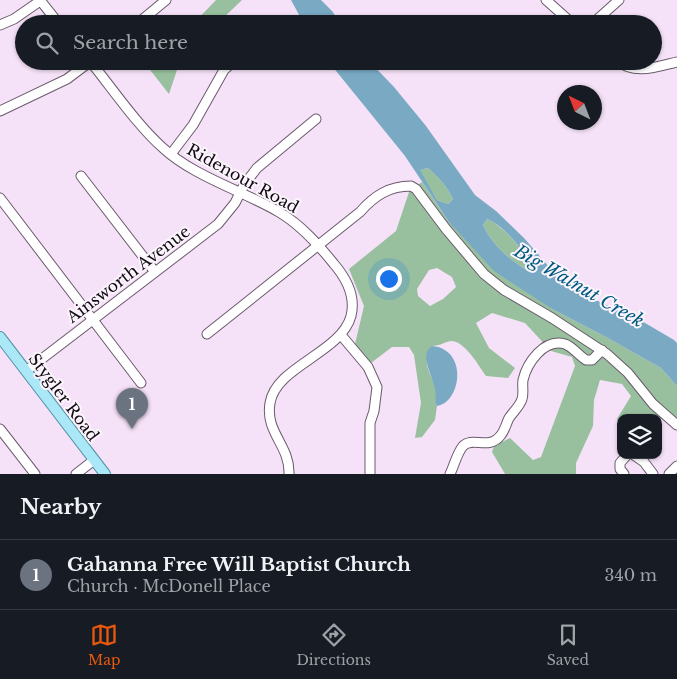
<!DOCTYPE html>
<meta charset="utf-8">
<style>
:root{--surface:#171b24;--page:#20242c;--text:#f1f3f6;--muted:#9ea1a6;--line:#363941;--accent:#ea580c}
body{margin:0;font-family:"Libre Baskerville",serif;background:var(--page);color:var(--text)}
.controls{position:absolute;right:15px;bottom:15px;display:grid;overflow:hidden;border-radius:10px;box-shadow:0 1px 4px #0004}
.controls button{width:45px;height:45px;display:grid;place-items:center;padding:0;border:0;border-bottom:1px solid var(--line);background:var(--surface);color:var(--text);font:25px sans-serif}
.compass{position:absolute;left:557px;top:85px;width:45px;height:45px;border-radius:50%;background:var(--surface);box-shadow:0 1px 4px #0004;rotate:318deg}
.you{position:absolute;left:388px;top:278px;width:18px;height:18px;margin:-12px;border:4px solid #fff;border-radius:50%;background:#1a73e8;box-shadow:0 0 0 8px #1a73e833}
.badge{display:grid;place-items:center;width:32px;height:32px;border-radius:50%;background:var(--accent);color:#fff;font-size:16px;font-weight:700}
.pin{position:absolute;translate:-50% -41px;filter:drop-shadow(0 1px 2px #0008)}
.pin::after{content:'';position:absolute;top:26px;width:18px;height:15px;background:inherit;clip-path:polygon(0 0,100% 0,50% 100%)}
.list{margin:0;padding:0;list-style:none}
h2{display:flex;justify-content:space-between;align-items:center;height:65px;margin:0;padding:0 20px;font-size:21px}
h2 small{font-size:16px;font-weight:400;color:var(--muted)}
.list li{display:grid;grid-template-columns:32px 1fr auto;gap:15px;align-items:center;box-sizing:border-box;height:70px;padding:0 20px;border-top:1px solid var(--line)}
.list b{display:block;font-size:19px;white-space:nowrap}
.list p{margin:0;font-size:16px;white-space:nowrap;color:var(--muted)}
.list em{font-size:16px;font-style:normal;color:var(--muted)}
.icon{flex:none;width:28px;height:28px;fill:none;stroke:currentColor;stroke-width:2;stroke-linecap:round;stroke-linejoin:round}
.map{position:relative;flex:none;width:677px;height:474px;overflow:hidden}
.search{position:absolute;background:var(--surface);box-shadow:0 1px 4px #0004;left:15px;right:15px;top:15px;height:55px;display:flex;align-items:center;gap:12px;box-sizing:border-box;padding:0 18px;border-radius:28px;color:var(--muted);font-size:19px}
.sheet{height:135px;background:var(--surface)}
nav{display:flex;justify-content:space-around;align-items:center;box-sizing:border-box;height:70px;border-top:1px solid var(--line);background:var(--surface);font-size:14px;color:var(--muted)}
nav a{display:grid;justify-items:center;gap:2px}
nav .on{color:var(--accent)}
.map>svg:first-child{display:block}
.forest{fill:#98c09e;fill-rule:evenodd}
.water{fill:#7aa9c4;fill-rule:evenodd}
.lines{fill:none;stroke-linecap:round;stroke-linejoin:round}
.minor-casing{stroke:#6b5a6c;stroke-width:11}
.major-casing{stroke:#5090a3;stroke-width:12}
.minor{stroke:#fff;stroke-width:9}
.major{stroke:#aae8f7;stroke-width:10}
.labels{text-anchor:middle;stroke-width:4;stroke-linejoin:round;paint-order:stroke}
.street-label{font-size:16px;fill:#100a11;stroke:#fcf4fd}
.water-label{font-size:18px;font-style:italic;fill:#005c80;stroke:#fcf4fd}
</style>
<div class="map">
<svg width="677" height="474" viewBox="0 0 677 474">
<rect width="100%" height="100%" fill="#f6e2f8"/>
<g class="forest">
<path d="M 216,0 L 242,0 L 217,24 L 193,24 Z"/>
<path d="M 153,61 L 180,61 L 169,94 L 147,66 Z"/>
<path d="M 428,168 C 439,178 447,186 453,199 L 448,204 L 437,200 L 419,170 Z"/>
<path d="M 422,182 L 449,222 L 552,309 L 606,337 L 661,368 L 677,386 L 677,421 L 668,414 L 658,421 L 658,418 L 621,418 L 621,430 L 617,419 L 631,396 L 622,384 L 600,380 L 594,400 L 593,426 L 576,463 L 576,474 L 505,474 L 492,452 L 494,446 L 510,438 L 533,460 L 541,457 L 575,366 L 572,357 L 551,351 L 525,323 L 492,313 L 476,323 L 489,348 L 515,368 L 508,378 L 486,376 C 478,365 465,341 451,341 C 444,342 440,346 432,346 C 430,351 426,359 427,365 C 430,379 440,388 435,403 L 437,406 L 435,420 L 422,437 L 415,438 L 421,403 L 414,355 L 409,347 L 392,347 L 371,363 L 355,344 L 364,306 L 349,269 L 396,231 L 409,192 ZM 437,268 L 452,277 L 456,287 L 443,299 L 430,306 L 418,296 L 417,289 L 429,270 Z"/>
<path d="M 487,219 C 507,228 522,250 532,268 L 528,271 C 510,260 492,245 483,225 Z"/>
</g>
<g class="water">
<path d="M 291,0 L 321,0 L 332,11 L 341,24 L 304,24 Z"/>
<path d="M 328,61 L 369,61 L 394,87 L 426,126 L 475,195 L 496,211 L 524,238 L 557,276 L 589,297 L 640,320 L 674,340 L 677,343 L 677,386 L 661,368 L 606,337 L 552,309 L 494,271 L 449,222 L 405,156 ZM 428,168 C 439,178 447,186 453,199 L 448,204 L 437,200 L 420,170 ZM 487,219 C 506,227 523,250 532,269 L 528,271 C 510,260 492,245 483,225 Z"/>
<path d="M 432,346 C 468,349 462,402 437,406 L 435,403 C 441,384 415,357 432,346 Z"/>
</g>
<g class="lines">
<defs>
<g id="minor">
<path d="M 40,0 L 59,24"/>
<path d="M 546,0 L 573,24"/>
<path d="M 137,24 L 166,0"/>
<path d="M 592,24 L 619,0"/>
<path d="M 0,25 L 14,19 L 40,1"/>
<path d="M 90,61 C 112,88 137,125 163,148 C 193,176 243,191 279,212 C 301,225 318,244 334,264 C 346,278 356,296 351,316 C 341,353 276,366 270,403 C 265,433 290,445 289,474"/>
<path d="M 617,61 C 635,75 656,67 677,62"/>
<path d="M 0,111 L 67,79 L 91,61"/>
<path d="M 171,154 L 193,125 L 224,70 L 234,61"/>
<path d="M 81,176 L 155,272"/>
<path d="M 0,198 L 141,383"/>
<path d="M 207,334 L 360,212 C 374,196 389,186 411,186 L 416,189 L 446,229 L 484,274 L 504,290 L 552,318 L 607,354 L 628,373 L 653,404 L 677,425"/>
<path d="M 341,335 L 368,367 L 377,387 L 374,411 L 370,423 L 370,474"/>
<path d="M 26,371 L 218,224 L 235,203 L 244,185 L 257,168 L 316,119"/>
<path d="M 0,429 L 35,474"/>
<path d="M 634,455 L 644,462 L 653,474"/>
<path d="M 76,474 L 94,460"/>
<path d="M 450,474 C 454,466 457,453 463,446 C 473,436 489,451 501,435 C 505,430 506,424 509,418 C 513,412 520,406 522,399 C 524,393 522,386 523,380 C 527,363 544,338 565,344 C 573,347 578,355 586,360 L 592,360 L 602,350"/>
<path d="M 624,474 L 620,469 L 620,463 L 627,455"/>
<path d="M 669,474 L 677,466"/>
</g>
<path id="major" d="M 0,337 L 105,474"/>
</defs>
<use href="#minor" class="minor-casing"/>
<use href="#major" class="major-casing"/>
<use href="#minor" class="minor"/>
<use href="#major" class="major"/>
</g>
<g class="labels">
<g class="street-label">
<text transform="translate(243 178) rotate(29)" y="6">Ridenour Road</text>
<text transform="translate(128 274) rotate(-37)" y="6">Ainsworth Avenue</text>
<text transform="translate(64 397) rotate(53)" y="6">Stygler Road</text>
</g>
<g class="water-label">
<text transform="translate(579 286) rotate(30)" y="6">Big Walnut Creek</text>
</g>
</g>
</svg>
<div class="controls">
<button><svg class="icon" aria-label="layers" viewBox="0 0 24 24"><path d="M12 4l9 5-9 5-9-5zM3 14l9 5 9-5"/></svg></button>
</div>
<svg class="compass" viewBox="-18 -18 36 36"><path d="M0-13l5 13h-10z" fill="#e53935"/><path d="M0 13l5-13h-10z" fill="#9ea1a6"/></svg>
<div class="you"></div>
<div class="pin badge" style="left:132px;top:429px;background:#6b7280">1</div>
<div class="search"><svg class="icon" aria-label="search" viewBox="0 0 24 24"><circle cx="10" cy="10" r="6"/><path d="M15 15l6 6"/></svg>Search here</div>
</div>
<section class="sheet">
<h2>Nearby<small></small></h2>
<ul class="list">
<li><span class="badge" style="background:#6b7280">1</span><div><b>Gahanna Free Will Baptist Church</b><p>Church · McDonell Place</p></div><em>340 m</em></li>
</ul>
</section>
<nav>
<a class="on"><svg class="icon" aria-label="map" viewBox="0 0 24 24"><path d="M3 6l6-2 6 2 6-2v14l-6 2-6-2-6 2zM9 4v14M15 6v14"/></svg>Map</a>
<a><svg class="icon" aria-label="directions" viewBox="0 0 24 24"><path d="M12 3l9 9-9 9-9-9zM9 14v-3h6M13 9l2 2-2 2"/></svg>Directions</a>
<a><svg class="icon" aria-label="saved" viewBox="0 0 24 24"><path d="M7 4h10v16l-5-4-5 4z"/></svg>Saved</a>
</nav>
